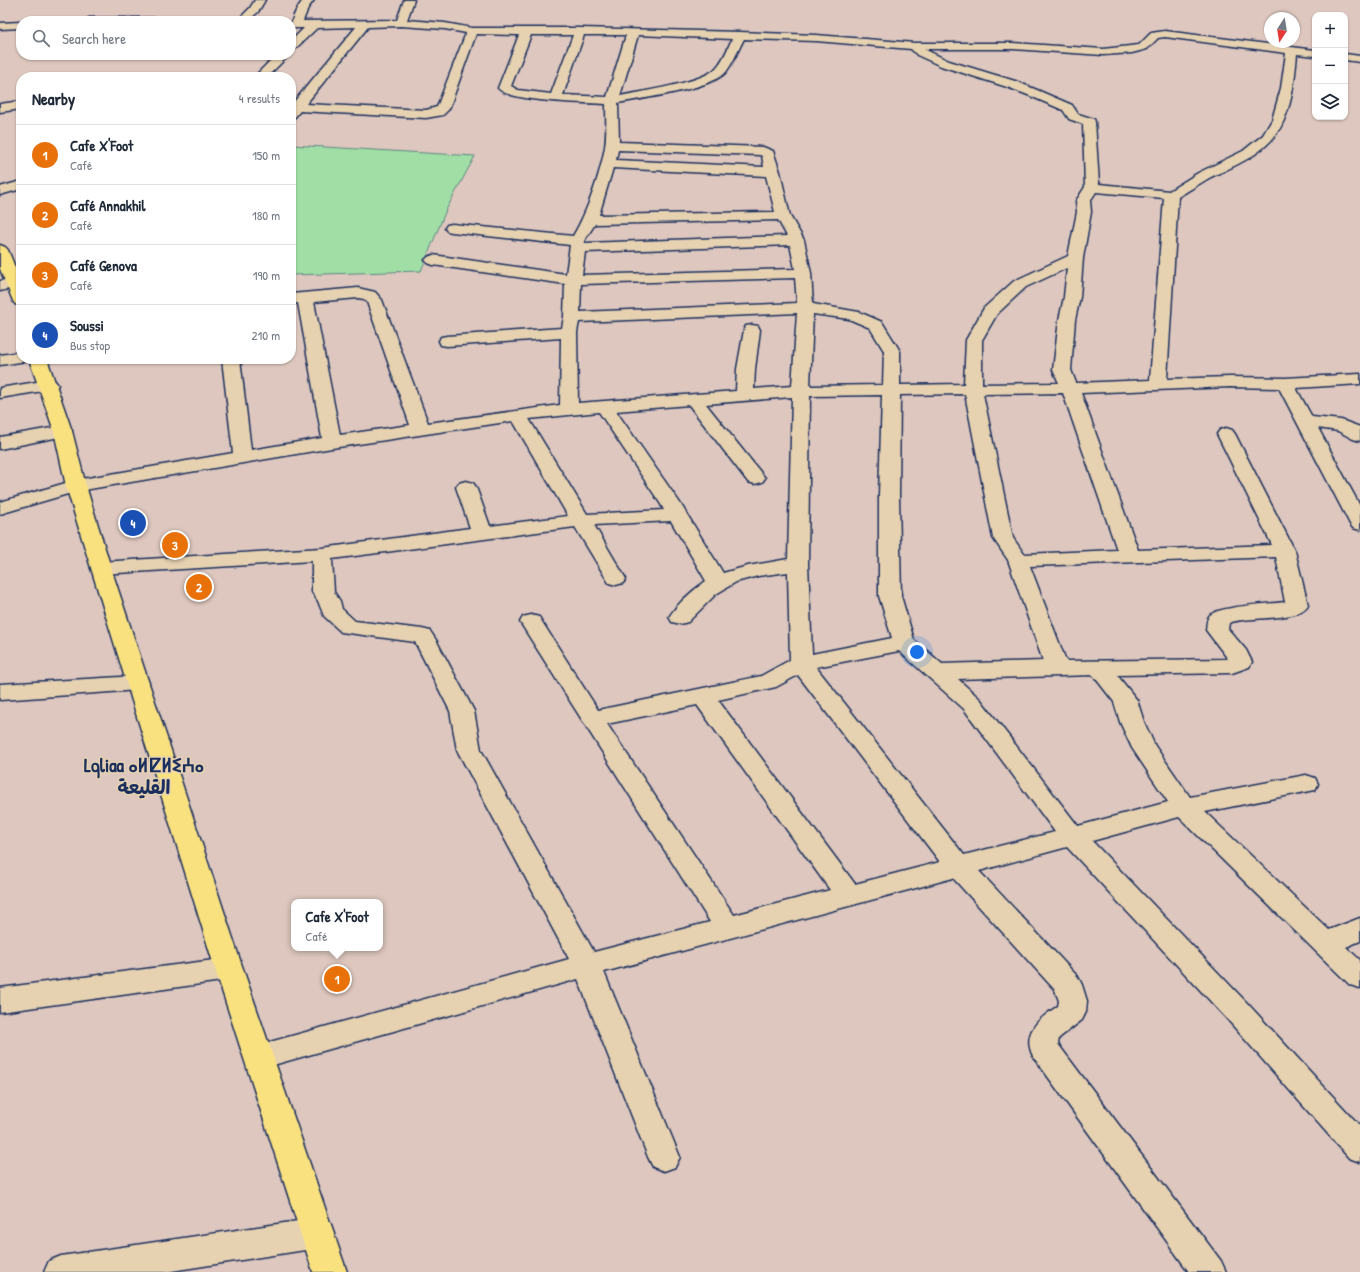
<!DOCTYPE html>
<meta charset="utf-8">
<style>
:root{--surface:#fff;--page:#f2f2f3;--text:#1f2937;--muted:#747a83;--line:#e0e1e3;--accent:#ea580c}
body{margin:0;font-family:"Patrick Hand","Playpen Sans Arabic","Noto Sans Tifinagh",sans-serif;background:var(--page);color:var(--text)}
.controls{position:absolute;right:12px;top:12px;display:grid;overflow:hidden;border-radius:8px;box-shadow:0 1px 3px #0004}
.controls button{width:36px;height:36px;display:grid;place-items:center;padding:0;border:0;border-bottom:1px solid var(--line);background:var(--surface);color:var(--text);font:20px sans-serif}
.compass{position:absolute;left:1264px;top:12px;width:36px;height:36px;border-radius:50%;background:var(--surface);box-shadow:0 1px 3px #0004;rotate:192deg}
.you{position:absolute;left:917px;top:652px;width:14px;height:14px;margin:-10px;border:3px solid #fff;border-radius:50%;background:#1a73e8;box-shadow:0 0 0 6px #1a73e833}
.badge{display:grid;place-items:center;width:26px;height:26px;border-radius:50%;background:var(--accent);color:#fff;font-size:13px;font-weight:700}
.pin{position:absolute;translate:-50% -50%;border:2px solid #fff;box-shadow:0 1px 4px #0006}
.popup{position:absolute;left:291px;top:899px;width:92px;height:52px;box-sizing:border-box;display:grid;place-content:center;border-radius:8px;background:var(--surface);filter:drop-shadow(0 1px 3px #0005);font-size:13px;white-space:nowrap;color:var(--muted)}
.popup b{font-size:15px;color:var(--text)}
.popup::after{content:'';position:absolute;left:50%;top:100%;margin-left:-8px;border:8px solid transparent;border-top-color:var(--surface)}
.list{margin:0;padding:0;list-style:none}
h2{display:flex;justify-content:space-between;align-items:center;height:52px;margin:0;padding:0 16px;font-size:17px}
h2 small{font-size:13px;font-weight:400;color:var(--muted)}
.list li{display:grid;grid-template-columns:26px 1fr auto;gap:12px;align-items:center;box-sizing:border-box;height:60px;padding:0 16px;border-top:1px solid var(--line)}
.list b{display:block;font-size:15px;white-space:nowrap}
.list p{margin:0;font-size:13px;white-space:nowrap;color:var(--muted)}
.list em{font-size:13px;font-style:normal;color:var(--muted)}
.icon{flex:none;width:22px;height:22px;fill:none;stroke:currentColor;stroke-width:2;stroke-linecap:round;stroke-linejoin:round}
.map{position:relative;flex:none;width:1360px;height:1272px;overflow:hidden}
.search{position:absolute;background:var(--surface);box-shadow:0 1px 3px #0004;left:16px;top:16px;width:280px;height:44px;display:flex;align-items:center;gap:10px;box-sizing:border-box;padding:0 14px;border-radius:16px;color:var(--muted);font-size:15px}
.panel{position:absolute;background:var(--surface);box-shadow:0 1px 3px #0004;left:16px;top:72px;width:280px;height:292px;border-radius:16px}
.map>svg:first-child{display:block}
.green{fill:#a0dea6;stroke:#5e8682}
.lines{fill:none;stroke-linecap:round;stroke-linejoin:round}
.minor-casing{stroke:#1b2f5e;stroke-width:3}
.major-casing{stroke:#1b2f5e;stroke-width:3}
.minor{fill:#e6d1b0;fill-rule:evenodd}
.major{fill:#fae180;fill-rule:evenodd}
.labels{text-anchor:middle;stroke-width:3;stroke-linejoin:round;paint-order:stroke}
.district-label{font-size:19px;font-weight:bold;fill:#1b2f5e;stroke:#e6d1b0}
</style>
<div class="map">
<svg width="1360" height="1272" viewBox="0 0 1360 1272">
<rect width="100%" height="100%" fill="#ddc7be"/>
<filter id="ink" filterUnits="userSpaceOnUse"><feTurbulence type="fractalNoise" baseFrequency=".025" numOctaves="2"/><feDisplacementMap in="SourceGraphic" scale="8" xChannelSelector="R" yChannelSelector="G"/><feConvolveMatrix kernelMatrix="1 2 1 2 8 2 1 2 1" color-interpolation-filters="sRGB"/></filter>
<g filter="url(#ink)">
<path class="green" d="M 291,145 L 475,156 L 446,210 L 421,271 L 291,275 Z"/>
<g class="lines">
<defs>
<g id="minor">
<path d="M 255,0 L 265,0 L 258,12 L 248,21 L 237,21 L 250,8 Z"/>
<path d="M 303,0 L 314,0 L 308,8 L 303,21 L 397,20 L 404,0 L 414,0 L 407,20 L 445,23 L 472,28 L 580,28 L 740,32 L 816,35 L 915,43 L 1013,43 L 1103,49 L 1139,45 L 1151,33 L 1165,31 L 1315,50 L 1315,56 L 1297,54 C 1295,76 1293,99 1284,120 C 1271,152 1238,164 1209,178 C 1199,184 1188,191 1178,197 L 1167,379 L 1230,377 L 1285,378 L 1360,374 L 1360,384 L 1296,388 L 1312,417 L 1341,420 L 1360,427 L 1360,441 L 1353,439 L 1338,431 L 1318,428 L 1360,506 L 1360,530 L 1353,528 L 1350,524 L 1279,388 L 1230,387 L 1081,393 L 1138,550 L 1272,545 L 1217,434 L 1220,430 L 1226,428 L 1232,430 L 1235,434 L 1295,551 L 1308,605 C 1296,623 1248,615 1229,623 L 1228,629 L 1246,650 L 1252,662 L 1249,667 L 1232,673 L 1117,675 L 1137,700 L 1144,722 L 1155,746 L 1190,797 L 1306,775 L 1315,778 L 1318,784 L 1315,790 L 1205,812 L 1329,930 L 1360,918 L 1360,941 L 1346,947 L 1360,960 L 1360,988 L 1350,985 L 1179,817 L 1092,841 L 1248,1004 L 1360,1126 L 1360,1162 L 1349,1158 L 1228,1020 L 1067,847 L 979,871 L 1078,977 L 1082,985 L 1087,1001 L 1086,1012 L 1082,1020 L 1059,1038 L 1058,1044 L 1221,1261 L 1226,1272 L 1189,1272 L 1033,1056 C 1021,1032 1040,1018 1058,1006 L 1059,1001 L 1055,990 L 953,878 L 604,972 L 680,1157 L 675,1167 L 664,1171 L 653,1167 L 648,1157 L 578,979 L 259,1069 L 249,1066 L 244,1057 L 249,1048 L 259,1045 L 569,959 L 457,750 L 450,711 L 415,642 L 341,632 L 324,616 L 318,601 L 312,592 L 312,561 L 101,574 L 94,572 L 91,568 L 94,564 L 101,562 L 322,548 L 470,528 L 456,487 L 459,483 L 466,481 L 473,483 L 476,487 L 490,526 L 568,516 L 513,421 L 332,448 L 78,491 L 0,514 L 0,502 L 76,480 L 233,453 L 222,359 L 240,359 L 251,450 L 322,438 L 298,303 L 291,304 L 291,294 L 358,288 L 375,292 L 382,300 L 428,423 L 560,405 L 561,338 L 447,346 L 441,345 L 439,341 L 441,337 L 447,336 L 562,328 L 564,317 L 565,284 L 433,265 L 428,263 L 425,260 L 428,257 L 433,255 L 566,274 L 570,245 L 452,232 L 447,231 L 445,228 L 447,225 L 452,224 L 573,236 C 587,213 600,175 605,147 C 607,134 606,118 606,104 C 587,103 508,102 498,88 L 519,35 L 476,34 L 449,109 L 443,115 L 426,118 L 300,111 L 295,117 L 291,118 L 291,103 L 293,103 L 356,27 L 317,28 L 295,49 L 291,50 L 291,41 L 304,28 L 291,28 C 291,19 297,8 303,0 ZM 401,26 L 445,29 L 466,33 L 437,107 L 426,110 L 306,104 L 368,27 ZM 531,35 L 573,35 L 551,94 L 518,90 L 511,86 ZM 584,35 L 626,35 L 607,97 L 563,95 ZM 638,35 L 732,39 C 728,48 723,61 716,68 C 705,82 639,92 620,96 ZM 1165,37 L 1286,53 L 1281,88 L 1272,120 L 1263,135 L 1243,151 L 1198,173 L 1169,191 L 1099,184 L 1095,122 L 1094,119 L 1078,114 L 1072,105 L 1037,90 L 1015,81 L 949,61 L 924,49 L 1013,49 L 1103,55 L 1132,53 L 1147,49 L 1158,38 ZM 744,39 L 816,41 L 911,49 L 917,55 L 941,66 L 1007,87 L 1028,95 L 1063,110 L 1069,119 L 1083,124 L 1085,187 L 1076,201 L 1077,212 L 1068,256 L 1014,281 L 984,308 L 966,340 L 964,384 L 900,385 L 900,351 L 882,322 L 859,312 L 813,304 L 811,273 L 804,240 L 790,216 L 780,172 L 773,151 L 763,147 L 619,142 L 618,103 C 644,98 705,90 724,74 C 731,68 739,48 744,39 ZM 618,150 L 760,155 L 762,156 L 764,167 L 616,160 ZM 613,168 L 766,176 L 775,212 L 599,215 ZM 1096,192 L 1164,198 L 1150,380 L 1076,383 L 1071,370 L 1075,320 L 1080,297 L 1083,258 L 1091,212 L 1090,201 ZM 778,220 L 787,236 L 585,243 L 584,241 L 595,224 ZM 790,245 L 795,269 L 582,275 L 585,252 ZM 1067,268 L 1064,297 L 1059,320 L 1053,370 L 1059,383 L 982,384 L 982,340 L 997,314 L 1026,287 ZM 795,278 L 797,303 L 580,312 L 581,284 ZM 358,298 L 364,299 L 367,302 L 410,425 L 340,435 L 314,302 ZM 797,313 L 792,386 L 754,389 L 755,369 L 760,330 L 758,326 L 752,325 L 746,326 L 744,330 L 737,369 L 736,391 L 578,403 L 577,332 L 579,322 ZM 813,314 L 849,319 L 870,328 L 884,351 L 883,385 L 810,386 ZM 1063,393 L 1117,550 L 1024,554 L 1013,538 L 983,394 ZM 965,394 L 993,538 L 1008,560 L 1043,661 L 942,664 L 914,640 L 901,596 L 899,496 L 900,395 ZM 882,395 L 879,496 L 879,596 L 892,638 L 812,654 L 808,564 L 810,396 ZM 792,397 L 788,559 L 748,566 L 723,573 L 680,503 L 616,411 L 689,405 L 748,482 L 755,484 L 762,482 L 765,478 L 706,404 ZM 599,412 L 660,503 L 664,510 L 587,514 L 529,419 ZM 671,521 L 706,581 C 693,590 678,603 669,617 L 672,622 L 680,624 L 688,622 L 716,594 L 736,582 L 758,576 L 788,572 L 790,660 L 761,676 L 598,710 L 539,617 L 531,615 L 523,617 L 520,622 L 710,922 L 594,952 L 481,750 L 474,711 L 436,640 L 430,631 L 422,629 L 355,621 L 342,609 L 340,601 L 334,592 L 332,559 L 575,527 L 609,583 L 616,585 L 623,583 L 626,579 L 594,525 ZM 1276,557 L 1285,602 C 1270,604 1221,606 1210,615 C 1206,619 1207,625 1206,630 L 1228,659 L 1066,661 L 1030,566 ZM 899,651 L 964,709 L 1055,832 L 964,855 L 816,667 ZM 798,675 L 940,862 L 855,884 L 718,700 L 776,687 ZM 1093,675 L 1114,702 L 1120,722 L 1132,748 L 1168,802 L 1078,826 L 980,699 L 958,679 ZM 697,705 L 830,890 L 734,915 L 607,724 Z"/>
<path d="M 89,18 L 180,18 L 185,21 L 84,21 Z"/>
<path d="M 21,22 L 21,28 L 0,29 L 0,23 Z"/>
<path d="M 1345,54 L 1360,56 L 1360,62 L 1345,60 Z"/>
<path d="M 276,55 L 289,55 L 267,77 L 254,77 Z"/>
<path d="M 21,101 L 21,109 L 0,112 L 0,104 Z"/>
<path d="M 21,181 L 21,189 L 0,195 L 0,187 Z"/>
<path d="M 15,278 L 21,280 L 21,286 L 0,291 L 0,281 Z"/>
<path d="M 21,352 L 21,359 L 28,359 L 27,361 L 0,365 L 0,355 Z"/>
<path d="M 49,380 L 55,381 L 58,385 L 55,389 L 0,398 L 0,388 Z"/>
<path d="M 63,426 L 69,427 L 72,431 L 69,435 L 0,449 L 0,437 Z"/>
<path d="M 138,676 L 146,678 L 149,683 L 146,688 L 138,690 L 0,700 L 0,684 Z"/>
<path d="M 229,958 L 239,961 L 243,969 L 239,977 L 229,980 L 0,1012 L 0,988 Z"/>
<path d="M 318,1218 L 330,1222 L 334,1233 L 330,1244 L 318,1248 L 165,1272 L 44,1272 L 49,1261 L 61,1256 Z"/>
</g>
<g id="major">
<path d="M 0,245 L 5,247 L 8,250 L 21,282 L 21,306 L 15,304 L 13,301 L 0,269 Z"/>
<path d="M 29,359 L 47,359 L 72,431 L 86,486 L 111,568 L 243,969 L 347,1272 L 313,1272 L 215,969 L 91,568 L 66,486 L 54,431 Z"/>
</g>
</defs>
<use href="#minor" class="minor-casing"/>
<use href="#major" class="major-casing"/>
<use href="#minor" class="minor"/>
<use href="#major" class="major"/>
</g>
</g>
<g class="labels">
<g class="district-label">
<text x="144" y="772">Lqliaa ⴰⵍⵇⵍⵉⵄⴰ<tspan x="144" dy="22">القليعة</tspan></text>
</g>
</g>
</svg>
<div class="controls">
<button>+</button>
<button>−</button>
<button><svg class="icon" aria-label="layers" viewBox="0 0 24 24"><path d="M12 4l9 5-9 5-9-5zM3 14l9 5 9-5"/></svg></button>
</div>
<svg class="compass" viewBox="-18 -18 36 36"><path d="M0-13l5 13h-10z" fill="#e53935"/><path d="M0 13l5-13h-10z" fill="#747a83"/></svg>
<div class="you"></div>
<div class="pin badge" style="left:337px;top:979px;background:#e8710a">1</div>
<div class="popup"><b>Cafe X'Foot</b>Café</div>
<div class="pin badge" style="left:199px;top:587px;background:#e8710a">2</div>
<div class="pin badge" style="left:175px;top:545px;background:#e8710a">3</div>
<div class="pin badge" style="left:133px;top:523px;background:#1a4fb4">4</div>
<div class="search"><svg class="icon" aria-label="search" viewBox="0 0 24 24"><circle cx="10" cy="10" r="6"/><path d="M15 15l6 6"/></svg>Search here</div>
<section class="panel">
<h2>Nearby<small>4 results</small></h2>
<ul class="list">
<li><span class="badge" style="background:#e8710a">1</span><div><b>Cafe X'Foot</b><p>Café</p></div><em>150 m</em></li>
<li><span class="badge" style="background:#e8710a">2</span><div><b>Café Annakhil</b><p>Café</p></div><em>180 m</em></li>
<li><span class="badge" style="background:#e8710a">3</span><div><b>Café Genova</b><p>Café</p></div><em>190 m</em></li>
<li><span class="badge" style="background:#1a4fb4">4</span><div><b>Soussi</b><p>Bus stop</p></div><em>210 m</em></li>
</ul>
</section>
</div>
